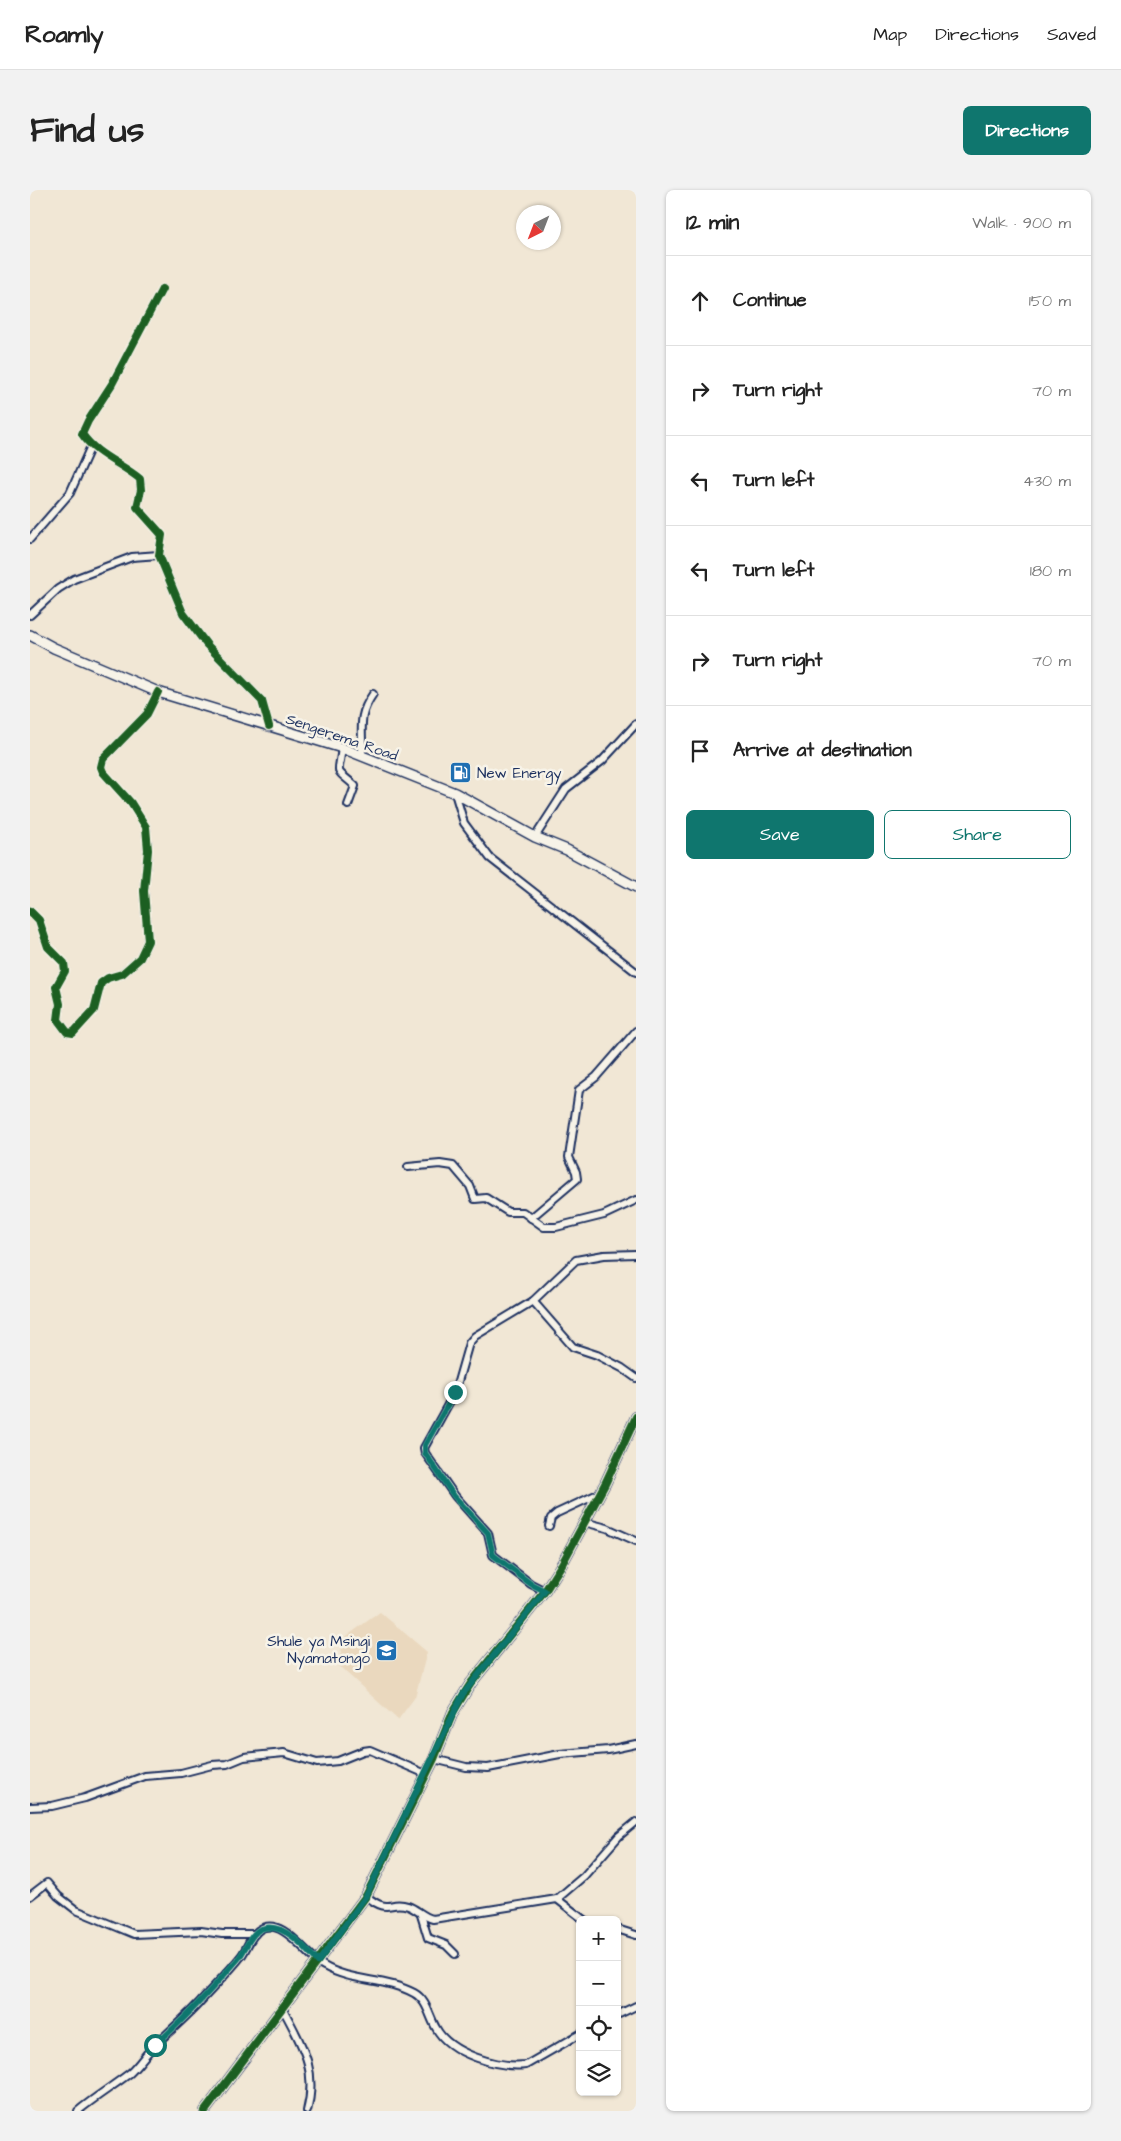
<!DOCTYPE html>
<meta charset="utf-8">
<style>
:root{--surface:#fff;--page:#f2f2f2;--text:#222;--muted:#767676;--line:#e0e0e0;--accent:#0f766e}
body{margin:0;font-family:"Architects Daughter",sans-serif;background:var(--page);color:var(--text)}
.controls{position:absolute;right:15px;bottom:15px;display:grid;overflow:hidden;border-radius:8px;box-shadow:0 1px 4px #0004}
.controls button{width:45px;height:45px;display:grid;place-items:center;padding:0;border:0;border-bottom:1px solid var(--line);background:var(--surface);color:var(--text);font:25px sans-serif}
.compass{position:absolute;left:486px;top:15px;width:45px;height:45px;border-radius:50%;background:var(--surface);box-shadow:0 1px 4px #0004;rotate:222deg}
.stop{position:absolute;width:15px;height:15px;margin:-11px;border:4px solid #0f766e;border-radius:50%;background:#fff}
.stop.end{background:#0f766e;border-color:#fff;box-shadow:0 1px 5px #0008}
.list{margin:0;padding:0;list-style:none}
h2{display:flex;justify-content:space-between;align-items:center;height:65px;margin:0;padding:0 20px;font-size:21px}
h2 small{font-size:16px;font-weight:400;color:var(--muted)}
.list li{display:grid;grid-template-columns:32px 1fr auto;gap:15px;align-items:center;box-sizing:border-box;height:90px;padding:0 20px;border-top:1px solid var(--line)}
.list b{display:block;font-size:19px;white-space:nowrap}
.list em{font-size:16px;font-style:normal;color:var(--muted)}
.actions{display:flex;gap:10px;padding:15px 20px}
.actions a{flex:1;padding:11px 0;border:1px solid var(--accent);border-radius:8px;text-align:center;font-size:18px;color:var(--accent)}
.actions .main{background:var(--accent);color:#fff}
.icon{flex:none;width:28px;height:28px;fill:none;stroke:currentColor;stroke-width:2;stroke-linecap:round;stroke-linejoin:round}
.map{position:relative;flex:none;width:606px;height:1921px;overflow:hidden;border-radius:8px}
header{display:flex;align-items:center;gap:30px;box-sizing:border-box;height:70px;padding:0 25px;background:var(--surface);border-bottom:1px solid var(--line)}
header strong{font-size:24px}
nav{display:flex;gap:28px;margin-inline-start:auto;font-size:18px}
.intro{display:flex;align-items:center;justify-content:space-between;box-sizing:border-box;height:120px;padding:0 30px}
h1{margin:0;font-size:35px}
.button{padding:12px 22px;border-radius:8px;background:var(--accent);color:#fff;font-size:18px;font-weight:700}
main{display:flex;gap:30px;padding:0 30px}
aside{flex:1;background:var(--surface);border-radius:8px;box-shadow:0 1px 4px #0004}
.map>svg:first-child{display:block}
.built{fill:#ead8be}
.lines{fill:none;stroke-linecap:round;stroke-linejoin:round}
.street-casing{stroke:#1b2f5e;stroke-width:10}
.secondary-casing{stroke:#1b2f5e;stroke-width:12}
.street{stroke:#f7f3e8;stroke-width:6}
.secondary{stroke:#f7f3e8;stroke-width:9}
.cycleway-casing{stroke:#f7f3e8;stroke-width:11}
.cycleway{stroke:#1b5e20;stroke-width:8}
.route{stroke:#0f766e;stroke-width:6}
.labels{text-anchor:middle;stroke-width:5;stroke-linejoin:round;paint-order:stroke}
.street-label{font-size:15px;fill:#1b2f5e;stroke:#f7f3e8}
.poi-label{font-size:15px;fill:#1b2f5e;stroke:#f7f3e8;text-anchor:start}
</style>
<header>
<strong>Roamly</strong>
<nav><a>Map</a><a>Directions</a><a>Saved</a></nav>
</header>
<div class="intro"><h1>Find us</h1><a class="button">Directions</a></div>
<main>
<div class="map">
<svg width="606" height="1921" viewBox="0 0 606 1921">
<rect width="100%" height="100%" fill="#f1e7d5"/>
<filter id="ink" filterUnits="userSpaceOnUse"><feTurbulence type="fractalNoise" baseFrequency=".02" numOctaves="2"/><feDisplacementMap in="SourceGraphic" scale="10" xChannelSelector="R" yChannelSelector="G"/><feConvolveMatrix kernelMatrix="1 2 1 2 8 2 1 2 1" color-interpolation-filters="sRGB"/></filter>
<g filter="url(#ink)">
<path class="built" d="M 350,1422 L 397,1462 L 385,1507 L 368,1530 L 308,1475 L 314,1448 Z"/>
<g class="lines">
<defs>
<g id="street">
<path d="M 132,99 L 82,194 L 58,231 L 52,244 C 66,265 91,273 110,289 L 111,300 L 107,317 L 132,345 L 129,365 L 153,423 L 177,455 L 232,511 L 239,536"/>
<path d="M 0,349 L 40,303 L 61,256"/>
<path d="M 0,425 L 28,399 L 44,389 L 102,367 L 129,365"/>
<path d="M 312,558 C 308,588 304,577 325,596 L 318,615"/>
<path d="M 332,565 C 333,538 327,527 343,504"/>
<path d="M 425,603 L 434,633 L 460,668 L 606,782"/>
<path d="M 505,647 L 536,599 L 572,571 L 606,534"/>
<path d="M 0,721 L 9,730 L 18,757 L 34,773 L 35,781 L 26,797 L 30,814 L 28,830 L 37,842 L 43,843 L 64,820 L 71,793 L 78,788 L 92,784 L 110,768 L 118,751 L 114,701 L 118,660 L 116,637 L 101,613 L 73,582 L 71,577 L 73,569 L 117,524 L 128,502"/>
<path d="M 378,977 L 410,974 L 423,976 L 440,996 L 445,1009 L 456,1008 L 478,1022 L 493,1022 L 514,1037 L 526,1037 L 574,1025 L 606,1010"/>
<path d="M 501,1028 L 547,989 L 546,982 L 539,967 L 549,900 L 566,887 L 606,841"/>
<path d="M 503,1111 L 543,1157 L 567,1165 L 592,1178 L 606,1188"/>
<path d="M 554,1332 L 577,1338 L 606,1351"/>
<path d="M 519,1336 L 521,1328 L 527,1323 L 570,1303"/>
<path d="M 515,1401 L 501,1394 L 463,1365 L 458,1343 L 425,1306 L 395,1263 L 394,1258 L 425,1202 L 439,1153 L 445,1146 L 503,1111 L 546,1070 L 574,1065 L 606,1064"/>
<path d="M 404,1569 L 436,1577 L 458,1578 L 530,1564 L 578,1560 L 606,1554"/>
<path d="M 0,1617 L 22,1616 L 55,1608 L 115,1586 L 151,1583 L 182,1575 L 197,1574 L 214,1567 L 254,1563 L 287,1573 L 308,1571 L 333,1561 L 340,1560 L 396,1584"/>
<path d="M 0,1706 L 17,1693 L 28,1706 L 46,1720 L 104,1744 L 171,1741 L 192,1744 L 225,1744"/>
<path d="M 336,1706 C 360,1725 358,1710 378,1716 C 387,1719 393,1727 403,1729 L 527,1709 L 554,1686 L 589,1646 L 606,1632"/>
<path d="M 527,1709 L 554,1730"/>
<path d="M 391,1725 L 398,1748 L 416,1755 L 425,1764"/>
<path d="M 587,1739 L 606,1745"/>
<path d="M 253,1819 C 272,1855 288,1879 277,1921"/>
<path d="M 587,1825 L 606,1816"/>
<path d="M 48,1921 C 65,1907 83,1896 100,1883 C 109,1875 116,1863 125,1855 C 140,1841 155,1828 169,1813 C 183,1797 199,1782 212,1765 C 217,1758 221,1745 229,1740 C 252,1724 278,1768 294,1776 C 321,1792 356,1788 384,1803 C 397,1810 399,1826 406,1838 C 420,1864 468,1878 496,1875 L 550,1844"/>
</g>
<g id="secondary">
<path d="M 0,445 L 24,458 L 128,502 L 312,558 L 425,603 L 505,647 L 537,660 L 606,697"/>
<path d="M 175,1921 L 336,1706 L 404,1569 L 423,1522 L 441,1493 L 515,1401 L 532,1374 L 575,1294 L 606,1227"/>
</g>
</defs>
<use href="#street" class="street-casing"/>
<use href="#secondary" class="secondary-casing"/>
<use href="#street" class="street"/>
<use href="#secondary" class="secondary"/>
<defs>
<g id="cycleway">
<path d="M 132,99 L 82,194 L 58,231 L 52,244 C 66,265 91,273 110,289 L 111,300 L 107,317 L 132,345 L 129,365 L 153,423 L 177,455 L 232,511 L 239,536"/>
<path d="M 0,721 L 9,730 L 18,757 L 34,773 L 35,781 L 26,797 L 30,814 L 28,830 L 37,842 L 43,843 L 64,820 L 71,793 L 78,788 L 92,784 L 110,768 L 118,751 L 114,701 L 118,660 L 116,637 L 101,613 L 73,582 L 71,577 L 73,569 L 117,524 L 128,502"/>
<path d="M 175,1921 L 336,1706 L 404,1569 L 423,1522 L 441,1493 L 515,1401 L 532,1374 L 575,1294 L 606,1227"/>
</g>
</defs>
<use href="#cycleway" class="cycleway-casing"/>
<use href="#cycleway" class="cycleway"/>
</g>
</g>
<g class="lines" filter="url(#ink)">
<path class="route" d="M 125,1855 C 155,1829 182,1799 208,1769 C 215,1761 221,1742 231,1739 C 253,1731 276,1758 288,1772 L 336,1706 L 433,1504 L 515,1401 L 501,1394 L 463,1365 L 458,1343 L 424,1306 L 395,1263 L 395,1255 L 425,1202"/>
</g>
<defs>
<symbol id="fuel-square" viewBox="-11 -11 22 22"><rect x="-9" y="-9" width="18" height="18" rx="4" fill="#1f6fb2" stroke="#f7f3e8"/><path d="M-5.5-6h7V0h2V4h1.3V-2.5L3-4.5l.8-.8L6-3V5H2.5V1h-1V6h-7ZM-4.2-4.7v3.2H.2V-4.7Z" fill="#fff"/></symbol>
<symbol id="school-square" viewBox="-11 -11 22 22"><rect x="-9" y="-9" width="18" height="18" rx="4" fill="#1f6fb2" stroke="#f7f3e8"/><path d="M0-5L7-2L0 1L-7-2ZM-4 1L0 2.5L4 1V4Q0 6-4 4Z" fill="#fff"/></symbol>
</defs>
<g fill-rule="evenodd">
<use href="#fuel-square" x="418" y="570" width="25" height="25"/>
<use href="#school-square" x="344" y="1448" width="25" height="25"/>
</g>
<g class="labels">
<g class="street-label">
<text transform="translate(312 547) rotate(19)" y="5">Sengerema Road</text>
</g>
<g class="poi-label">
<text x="447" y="588">New Energy</text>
<text x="340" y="1456" text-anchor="end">Shule ya Msingi<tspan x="340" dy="17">Nyamatongo</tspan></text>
</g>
</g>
</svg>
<div class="controls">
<button>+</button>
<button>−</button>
<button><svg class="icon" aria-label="locate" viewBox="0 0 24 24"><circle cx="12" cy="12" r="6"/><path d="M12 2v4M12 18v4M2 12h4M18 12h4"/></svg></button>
<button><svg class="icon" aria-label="layers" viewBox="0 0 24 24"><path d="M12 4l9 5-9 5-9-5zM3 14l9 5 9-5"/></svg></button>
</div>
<svg class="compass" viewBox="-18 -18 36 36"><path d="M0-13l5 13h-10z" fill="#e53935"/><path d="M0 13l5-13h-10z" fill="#767676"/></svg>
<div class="stop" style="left:125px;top:1855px"></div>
<div class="stop end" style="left:425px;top:1202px"></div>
</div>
<aside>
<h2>12 min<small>Walk · 900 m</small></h2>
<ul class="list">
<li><svg class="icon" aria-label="ahead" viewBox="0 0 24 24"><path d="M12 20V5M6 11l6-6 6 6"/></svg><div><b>Continue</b></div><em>150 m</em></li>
<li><svg class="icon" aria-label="right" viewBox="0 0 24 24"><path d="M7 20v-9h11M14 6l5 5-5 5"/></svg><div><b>Turn right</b></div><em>70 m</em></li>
<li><svg class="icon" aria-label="left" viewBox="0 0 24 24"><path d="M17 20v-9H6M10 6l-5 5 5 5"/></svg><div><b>Turn left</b></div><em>430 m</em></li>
<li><svg class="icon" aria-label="left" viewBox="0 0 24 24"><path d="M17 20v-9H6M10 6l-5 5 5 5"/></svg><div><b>Turn left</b></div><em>180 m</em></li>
<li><svg class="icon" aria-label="right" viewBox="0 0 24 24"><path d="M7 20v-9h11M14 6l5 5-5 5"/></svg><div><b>Turn right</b></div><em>70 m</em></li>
<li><svg class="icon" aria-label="arrive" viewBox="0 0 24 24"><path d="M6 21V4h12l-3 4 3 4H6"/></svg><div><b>Arrive at destination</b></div></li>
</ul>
<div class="actions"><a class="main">Save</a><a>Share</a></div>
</aside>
</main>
